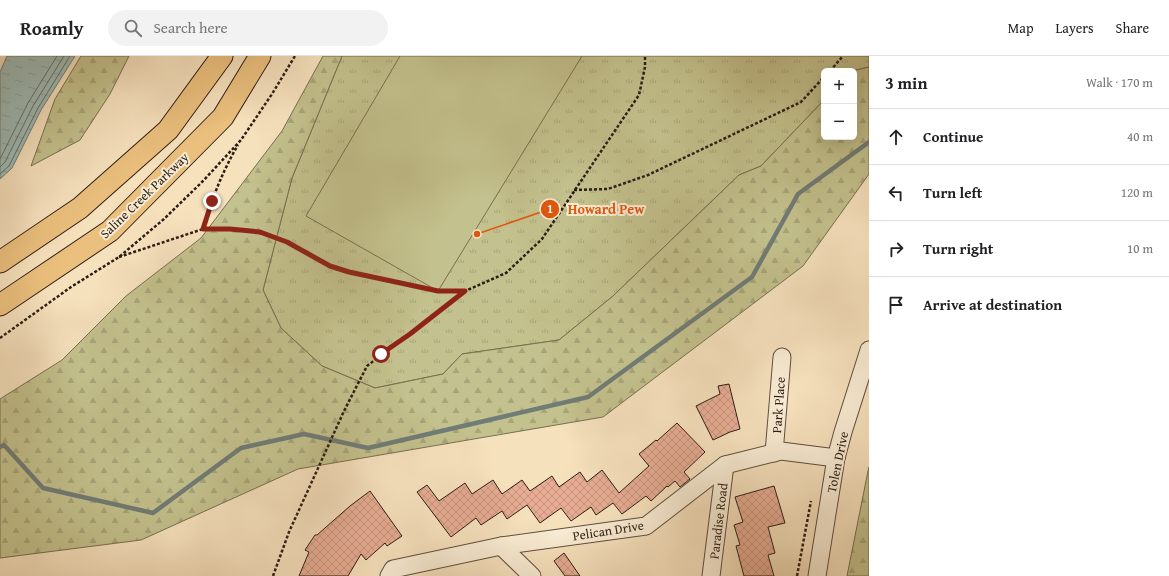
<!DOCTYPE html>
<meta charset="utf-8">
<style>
:root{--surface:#fff;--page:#f2f2f2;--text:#202124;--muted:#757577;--line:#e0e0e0}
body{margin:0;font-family:"Gentium Book Plus",serif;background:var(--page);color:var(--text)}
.controls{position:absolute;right:12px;top:12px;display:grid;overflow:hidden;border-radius:6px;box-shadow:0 4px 16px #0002}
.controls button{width:36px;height:36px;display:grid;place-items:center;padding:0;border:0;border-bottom:1px solid var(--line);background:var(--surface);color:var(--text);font:20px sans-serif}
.stop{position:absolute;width:12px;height:12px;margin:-9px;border:3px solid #8f2418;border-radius:50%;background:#fff}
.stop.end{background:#8f2418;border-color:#fff;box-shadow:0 1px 4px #0008}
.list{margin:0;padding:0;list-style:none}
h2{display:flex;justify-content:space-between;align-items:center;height:52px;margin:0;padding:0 16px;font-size:17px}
h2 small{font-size:13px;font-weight:400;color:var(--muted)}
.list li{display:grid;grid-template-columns:26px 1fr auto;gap:12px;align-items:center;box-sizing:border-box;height:56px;padding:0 16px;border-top:1px solid var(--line)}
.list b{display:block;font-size:15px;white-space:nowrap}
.list em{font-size:13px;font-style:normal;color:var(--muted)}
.icon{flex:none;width:22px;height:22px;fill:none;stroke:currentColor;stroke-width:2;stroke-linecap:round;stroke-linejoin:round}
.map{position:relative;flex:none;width:869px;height:520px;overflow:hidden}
header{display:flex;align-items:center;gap:24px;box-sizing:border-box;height:56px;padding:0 20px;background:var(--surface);border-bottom:1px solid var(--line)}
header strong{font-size:19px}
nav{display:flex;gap:22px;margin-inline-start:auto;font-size:14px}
.search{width:280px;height:36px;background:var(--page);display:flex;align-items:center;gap:10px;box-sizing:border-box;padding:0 14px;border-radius:22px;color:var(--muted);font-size:15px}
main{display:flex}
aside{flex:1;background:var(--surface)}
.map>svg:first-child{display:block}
.grass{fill:url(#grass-tufts);stroke:#786f50}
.forest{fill:url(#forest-firs);stroke:#786f50}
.pitch{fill:#c3c18d;stroke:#786f50}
.water{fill:url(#water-ripples);stroke:#707c76}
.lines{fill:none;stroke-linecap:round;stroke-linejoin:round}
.shore{stroke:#656c66;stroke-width:1}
.stream{stroke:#707c76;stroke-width:4.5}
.building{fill:url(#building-cross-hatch);stroke:#2c1d14}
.minor-casing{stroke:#5e4e3e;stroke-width:19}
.major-casing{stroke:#2c1d14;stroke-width:23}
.path{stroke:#2c1d14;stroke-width:2.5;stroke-dasharray:3 2;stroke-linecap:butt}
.minor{stroke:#f9ecd4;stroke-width:17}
.major{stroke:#ebc07e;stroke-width:21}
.route{stroke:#8f2418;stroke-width:5}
.labels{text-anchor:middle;stroke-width:4;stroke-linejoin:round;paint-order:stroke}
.street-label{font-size:13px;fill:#2c1d14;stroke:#f9ecd4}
.leader{fill:none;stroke:#df560c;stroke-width:1.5}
.callout-dot{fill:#df560c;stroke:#f9ecd4;stroke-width:1.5}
.mark-label{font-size:12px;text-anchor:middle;font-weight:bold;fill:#fff}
.callout-label{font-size:14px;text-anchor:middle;font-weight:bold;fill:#df560c;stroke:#f9ecd4;stroke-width:4;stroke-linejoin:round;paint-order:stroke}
</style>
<header>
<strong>Roamly</strong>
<div class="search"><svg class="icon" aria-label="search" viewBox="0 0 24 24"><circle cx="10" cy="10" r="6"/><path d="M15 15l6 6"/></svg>Search here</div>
<nav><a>Map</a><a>Layers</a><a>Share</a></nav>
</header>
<main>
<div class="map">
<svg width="869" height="520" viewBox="0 0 869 520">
<defs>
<pattern id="grass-tufts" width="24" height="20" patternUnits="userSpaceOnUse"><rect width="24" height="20" fill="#c3c18d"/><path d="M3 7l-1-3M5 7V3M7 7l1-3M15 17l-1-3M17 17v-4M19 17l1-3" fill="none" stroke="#a8a579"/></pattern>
<pattern id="forest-firs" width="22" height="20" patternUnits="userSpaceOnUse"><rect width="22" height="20" fill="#c3c18d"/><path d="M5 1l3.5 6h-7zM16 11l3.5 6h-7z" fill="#a8a579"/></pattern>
<pattern id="water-ripples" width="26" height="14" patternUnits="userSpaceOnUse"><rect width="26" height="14" fill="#9ebcb8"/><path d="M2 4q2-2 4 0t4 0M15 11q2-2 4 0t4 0" fill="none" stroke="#88a19d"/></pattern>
<pattern id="building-cross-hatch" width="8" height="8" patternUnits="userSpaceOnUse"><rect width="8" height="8" fill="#e7ac93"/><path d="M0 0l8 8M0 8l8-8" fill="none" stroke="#c6947e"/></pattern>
</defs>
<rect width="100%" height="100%" fill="#f6e1bd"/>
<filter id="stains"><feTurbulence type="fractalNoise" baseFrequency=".005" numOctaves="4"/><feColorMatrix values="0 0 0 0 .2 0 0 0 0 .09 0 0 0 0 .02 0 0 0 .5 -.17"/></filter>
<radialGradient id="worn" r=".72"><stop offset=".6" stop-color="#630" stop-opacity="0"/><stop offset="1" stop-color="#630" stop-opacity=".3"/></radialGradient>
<path class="grass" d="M 342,0 L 869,0 L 869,11 L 852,15 L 824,15 L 824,44 L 761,110 L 739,119 L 613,240 L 559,284 L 462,298 L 443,318 L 375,332 L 322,310 L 281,272 L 263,234 L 292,122 Z"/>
<g class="forest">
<path d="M 81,0 L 129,0 L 110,38 L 80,84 L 31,110 L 55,43 Z"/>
<path d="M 323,0 L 342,0 L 292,122 L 263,234 L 281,272 L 322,310 L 375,332 L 443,318 L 462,298 L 559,284 L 613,240 L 739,119 L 761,110 L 824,44 L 824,81 L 854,81 L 854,15 L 852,15 L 869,11 L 869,118 L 803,210 L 603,361 L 298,413 L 141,484 L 0,502 L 0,343 L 62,304 L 126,240 L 201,182 L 282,75 Z"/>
<path d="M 869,411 L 869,520 L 847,520 L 868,415 Z"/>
</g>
<path class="pitch" d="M 400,0 L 582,0 L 438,235 L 306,160 Z"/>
<path class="water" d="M 7,0 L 75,0 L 41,54 L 12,112 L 0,123 L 0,16 Z"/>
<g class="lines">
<g class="shore">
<path d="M 0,103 L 28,47 L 57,0"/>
<path d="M 0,111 L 5,106 L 33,50 L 64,0"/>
<path d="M 0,118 L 9,110 L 38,52 L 70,0"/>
</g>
<path class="stream" d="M 0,391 L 4,389 L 43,432 L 153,457 L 241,392 L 304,378 L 368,392 L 588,341 L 752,221 L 798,138 L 869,86"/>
</g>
<g class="building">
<path d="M 729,328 L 740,373 L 730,376 L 713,384 L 696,350 L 720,338 L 718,330 Z"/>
<path d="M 677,367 L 705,396 L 684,416 L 690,423 L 680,431 L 675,425 L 668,431 L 667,430 L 651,445 L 646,440 L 622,458 L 613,447 L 596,459 L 591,451 L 571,465 L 561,452 L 540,467 L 527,449 L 507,463 L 502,455 L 481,469 L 476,462 L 451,481 L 417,436 L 427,429 L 439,445 L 465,427 L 472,438 L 493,424 L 502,438 L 522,424 L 530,435 L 552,420 L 559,431 L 580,416 L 587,426 L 602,414 L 619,437 L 649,410 L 639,398 L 656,384 L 657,385 Z"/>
<path d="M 774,430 L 785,467 L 768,471 L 775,497 L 768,499 L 774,520 L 744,520 L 736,490 L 740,489 L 734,469 L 743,466 L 735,441 Z"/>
<path d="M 370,435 L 402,480 L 387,490 L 385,487 L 366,504 L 361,498 L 348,520 L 299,520 L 309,496 L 305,494 L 315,479 L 317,479 L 350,450 Z"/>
<path d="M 564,497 L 580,520 L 565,520 L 554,505 Z"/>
</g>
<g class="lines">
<defs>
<g id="minor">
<path d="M 774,397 L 782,301"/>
<path d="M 501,490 L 532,520"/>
<path d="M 389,520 L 393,513 L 501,490 L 646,470 L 725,409 L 781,395 L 836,402"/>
<path d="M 711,520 L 725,409"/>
<path d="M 817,520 L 836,402 L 843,376 L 869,294"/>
</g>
<g id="major">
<path d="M 0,206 L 80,152 L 168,74 L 222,0"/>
<path d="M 0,249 L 110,175 L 223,61 L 260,0"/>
</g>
</defs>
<use href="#minor" class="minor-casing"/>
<use href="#major" class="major-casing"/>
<g class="path">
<path d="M 830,15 L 843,0"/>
<path d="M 574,134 L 608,133 L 648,119 L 801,46 L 824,21"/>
<path d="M 203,173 C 212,143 222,116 238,89"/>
<path d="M 119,201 L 203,173 L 230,173 L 260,177 L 287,186 L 331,210 L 349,216 L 438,235 L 465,235 L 506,217 L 542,183 L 639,39 L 645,11 L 645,0"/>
<path d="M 0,282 L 71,231 L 119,201 L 164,163 L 203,125 L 241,84 L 272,38 L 295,0"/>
<path d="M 273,520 L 289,476 L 344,355 L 367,310 L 465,235"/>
<path d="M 797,520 L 811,445"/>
</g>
<use href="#minor" class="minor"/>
<use href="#major" class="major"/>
</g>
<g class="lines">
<path class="route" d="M 212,145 L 203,173 L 230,173 L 260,176 L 287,186 L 330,210 L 349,216 L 438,235 L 465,235 L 410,278 L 381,298"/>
</g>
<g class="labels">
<g class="street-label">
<text transform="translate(144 139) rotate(-44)" y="5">Saline Creek Parkway</text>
<text transform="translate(778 349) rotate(-86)" y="5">Park Place</text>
<text transform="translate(837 406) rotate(-78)" y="5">Tolen Drive</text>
<text transform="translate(718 465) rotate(-83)" y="5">Paradise Road</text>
<text transform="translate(608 474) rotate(-9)" y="5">Pelican Drive</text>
</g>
</g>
<path class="leader" d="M477 178L550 153"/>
<g class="callout-dot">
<circle cx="477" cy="178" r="4"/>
<circle cx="550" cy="153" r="10"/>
</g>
<g class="mark-label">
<text x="550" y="157">1</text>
</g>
<g class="callout-label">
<text x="606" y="158">Howard Pew</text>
</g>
<rect width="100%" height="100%" filter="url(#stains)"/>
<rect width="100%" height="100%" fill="url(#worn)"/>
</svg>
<div class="controls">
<button>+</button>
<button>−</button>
</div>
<div class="stop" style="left:381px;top:298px"></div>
<div class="stop end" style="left:212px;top:145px"></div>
</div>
<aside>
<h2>3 min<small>Walk · 170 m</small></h2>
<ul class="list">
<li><svg class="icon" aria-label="ahead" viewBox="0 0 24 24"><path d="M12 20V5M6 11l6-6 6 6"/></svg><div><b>Continue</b></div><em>40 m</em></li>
<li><svg class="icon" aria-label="left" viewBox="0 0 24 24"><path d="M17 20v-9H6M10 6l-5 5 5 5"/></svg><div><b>Turn left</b></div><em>120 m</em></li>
<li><svg class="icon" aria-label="right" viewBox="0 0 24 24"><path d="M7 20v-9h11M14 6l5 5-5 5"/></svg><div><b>Turn right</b></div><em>10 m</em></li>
<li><svg class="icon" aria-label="arrive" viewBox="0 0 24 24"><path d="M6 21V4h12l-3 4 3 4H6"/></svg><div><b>Arrive at destination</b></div></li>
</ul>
</aside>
</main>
